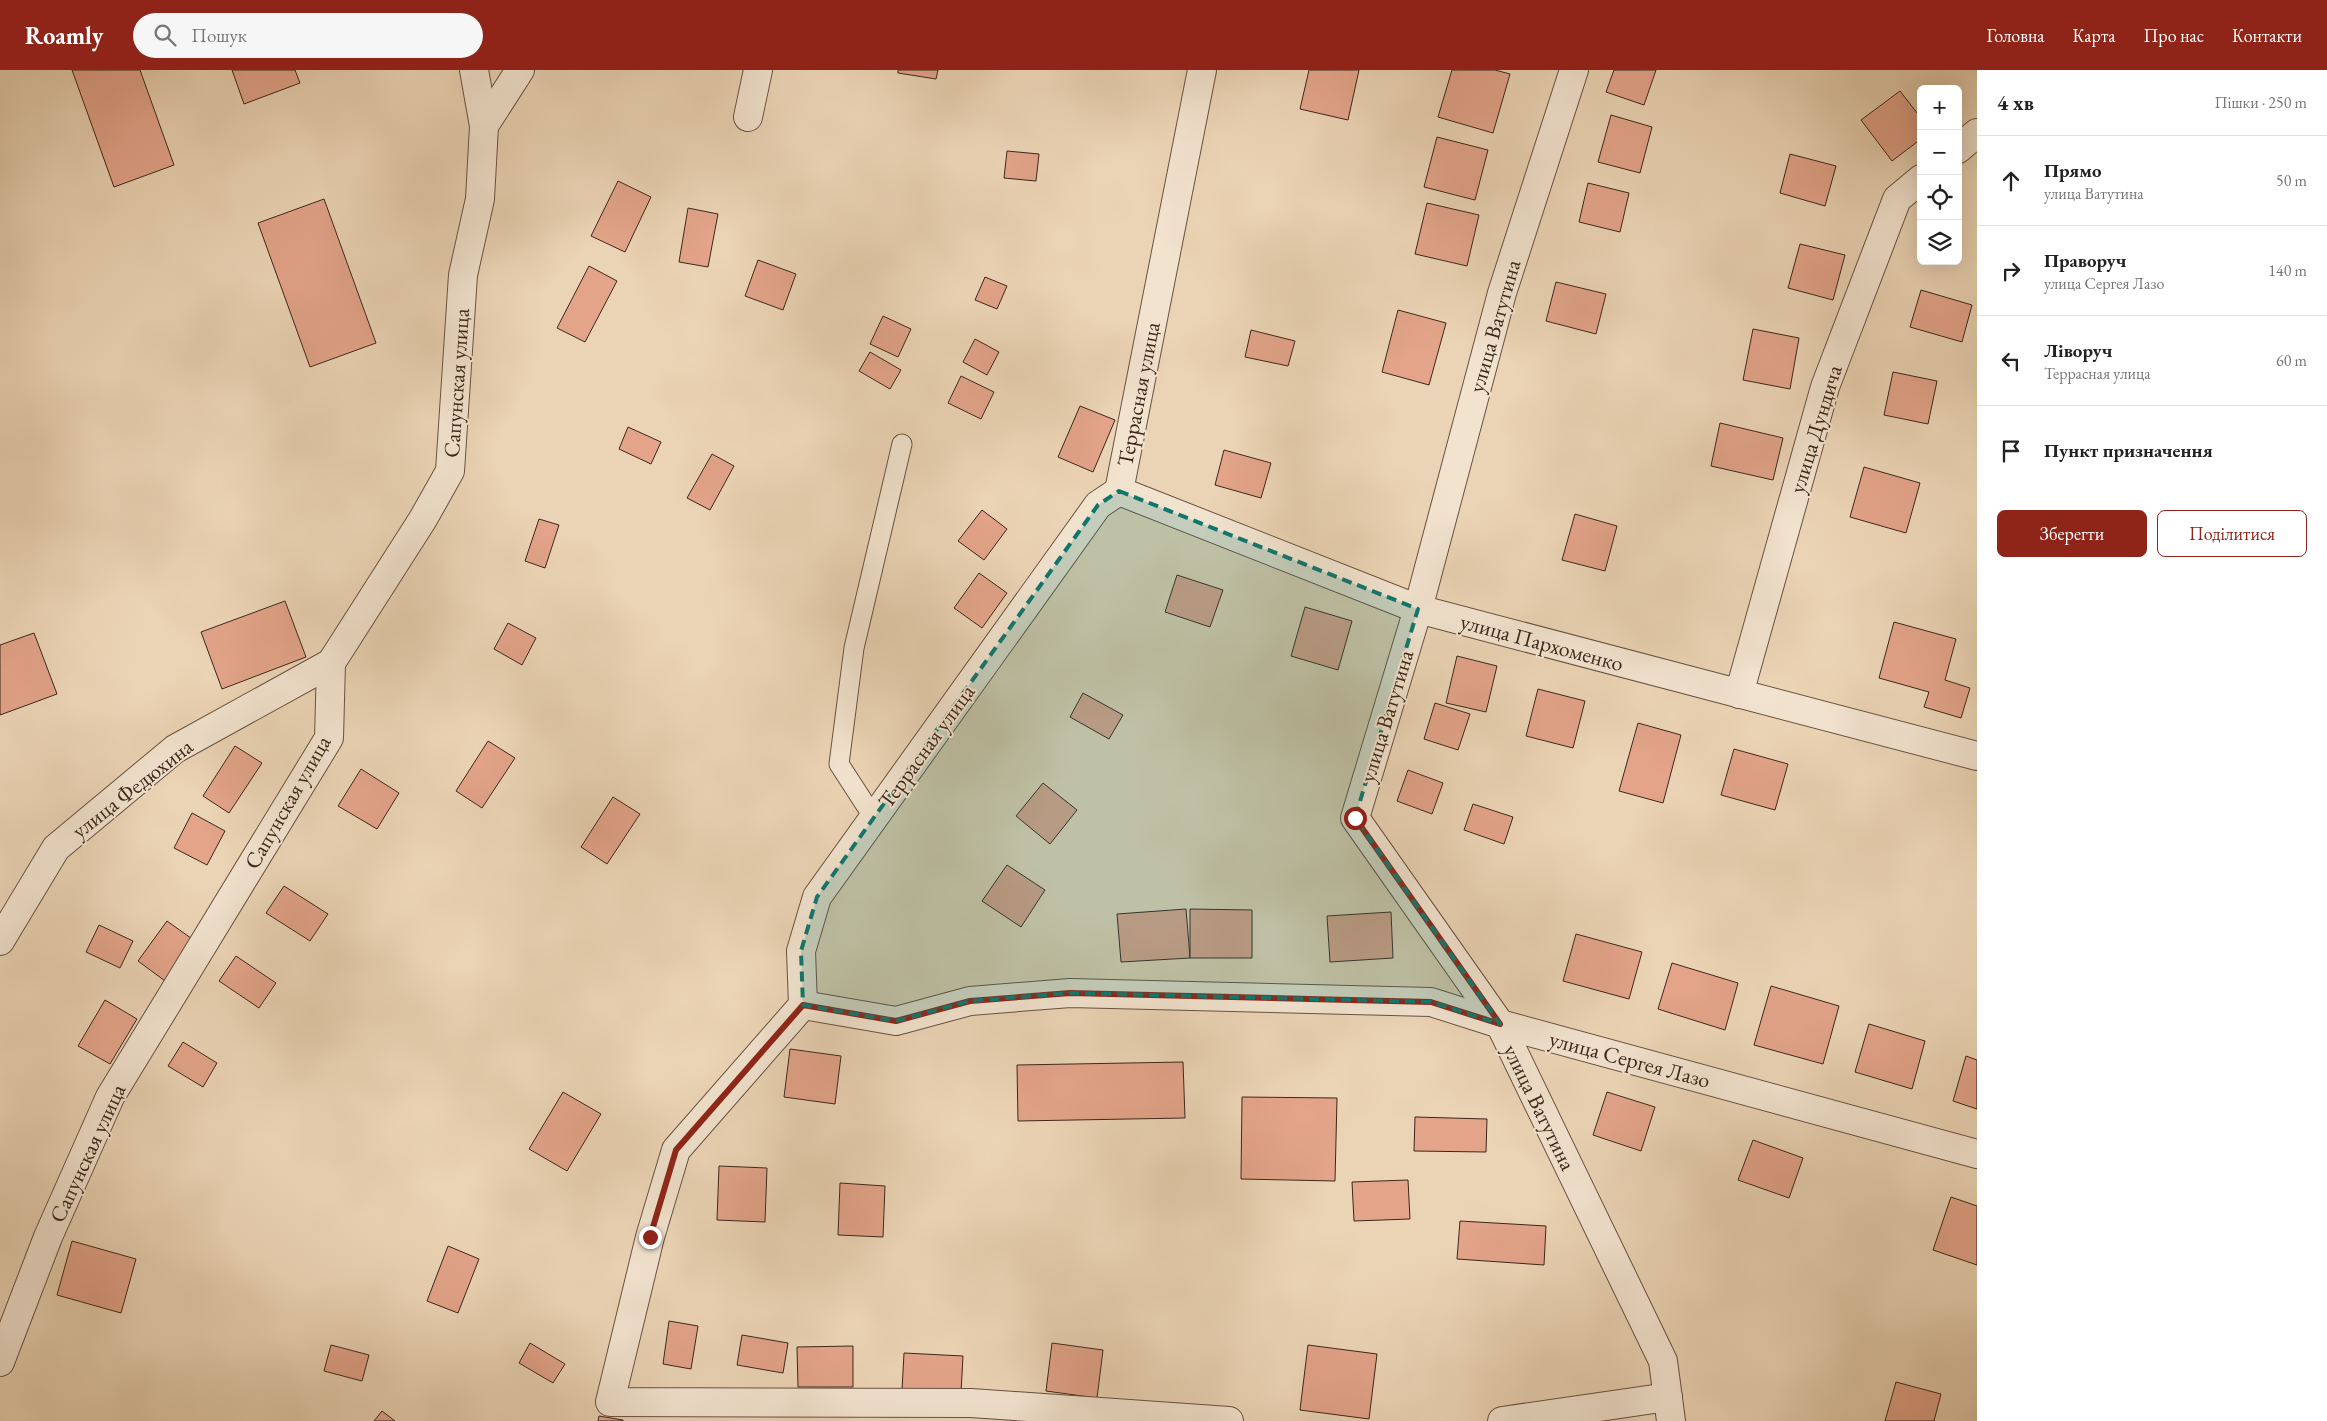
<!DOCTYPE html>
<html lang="uk">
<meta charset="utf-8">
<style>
:root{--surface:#fff;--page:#f6f6f6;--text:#222;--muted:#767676;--line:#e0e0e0;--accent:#8f2418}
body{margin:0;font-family:"EB Garamond",serif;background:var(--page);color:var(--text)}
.controls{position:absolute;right:15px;top:15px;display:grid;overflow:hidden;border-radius:8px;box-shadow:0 5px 20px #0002}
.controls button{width:45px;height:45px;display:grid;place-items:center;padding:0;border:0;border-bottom:1px solid var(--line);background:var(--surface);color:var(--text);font:25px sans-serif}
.stop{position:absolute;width:15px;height:15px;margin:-11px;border:4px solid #8f2418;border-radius:50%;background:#fff}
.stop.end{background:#8f2418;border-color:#fff;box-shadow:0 1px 5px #0008}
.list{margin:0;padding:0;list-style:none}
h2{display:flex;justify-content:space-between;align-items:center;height:65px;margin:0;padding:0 20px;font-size:21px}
h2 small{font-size:16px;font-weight:400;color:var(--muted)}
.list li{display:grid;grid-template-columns:32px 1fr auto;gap:15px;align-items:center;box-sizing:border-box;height:90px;padding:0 20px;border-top:1px solid var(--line)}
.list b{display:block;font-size:19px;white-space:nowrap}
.list p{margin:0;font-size:16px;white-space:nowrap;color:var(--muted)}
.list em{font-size:16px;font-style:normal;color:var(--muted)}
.actions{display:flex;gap:10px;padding:15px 20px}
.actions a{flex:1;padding:11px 0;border:1px solid var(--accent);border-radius:8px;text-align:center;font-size:18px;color:var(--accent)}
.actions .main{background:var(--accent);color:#fff}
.icon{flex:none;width:28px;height:28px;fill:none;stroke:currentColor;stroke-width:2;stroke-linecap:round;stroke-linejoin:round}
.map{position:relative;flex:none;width:1977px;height:1351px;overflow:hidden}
header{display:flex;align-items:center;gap:30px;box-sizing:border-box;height:70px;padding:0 25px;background:var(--accent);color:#fff}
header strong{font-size:24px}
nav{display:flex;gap:28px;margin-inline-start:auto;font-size:18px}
.search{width:350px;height:45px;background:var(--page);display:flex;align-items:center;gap:12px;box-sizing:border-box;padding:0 18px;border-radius:28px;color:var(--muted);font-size:19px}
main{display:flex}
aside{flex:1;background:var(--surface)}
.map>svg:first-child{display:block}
.building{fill:#e3a48a;stroke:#3d271a}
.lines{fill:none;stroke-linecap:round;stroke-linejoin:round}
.service-casing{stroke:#685241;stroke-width:21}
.minor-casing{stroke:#685241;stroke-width:30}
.service{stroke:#f2e3cf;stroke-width:19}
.minor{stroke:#f2e3cf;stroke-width:28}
.route{stroke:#8f2418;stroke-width:6}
.marked{fill:#0f766e;fill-opacity:0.2;stroke:#0f766e;stroke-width:4;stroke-dasharray:10 6;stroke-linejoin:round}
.labels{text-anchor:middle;stroke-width:4;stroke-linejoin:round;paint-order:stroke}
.street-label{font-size:22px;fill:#3d271a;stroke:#f2e3cf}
</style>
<header>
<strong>Roamly</strong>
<div class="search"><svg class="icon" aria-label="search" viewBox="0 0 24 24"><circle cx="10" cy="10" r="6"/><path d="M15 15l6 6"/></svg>Пошук</div>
<nav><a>Головна</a><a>Карта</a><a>Про нас</a><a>Контакти</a></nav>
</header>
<main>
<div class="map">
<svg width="1977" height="1351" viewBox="0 0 1977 1351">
<rect width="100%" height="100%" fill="#ebd4b5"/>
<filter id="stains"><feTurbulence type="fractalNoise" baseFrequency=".004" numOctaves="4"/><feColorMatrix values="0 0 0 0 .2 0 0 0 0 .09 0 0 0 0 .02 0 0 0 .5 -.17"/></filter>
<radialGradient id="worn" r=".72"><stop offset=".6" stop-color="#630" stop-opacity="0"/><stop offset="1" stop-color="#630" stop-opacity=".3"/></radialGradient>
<g class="building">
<path d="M 72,0 L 140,0 L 174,95 L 114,117 Z"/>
<path d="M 232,0 L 295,0 L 300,13 L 244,34 Z"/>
<path d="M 898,0 L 938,0 L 936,9 L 898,3 Z"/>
<path d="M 1309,0 L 1359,0 L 1348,50 L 1300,39 Z"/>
<path d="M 1452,0 L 1495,0 L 1510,4 L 1493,63 L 1438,47 Z"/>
<path d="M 1614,0 L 1656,0 L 1644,35 L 1606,22 Z"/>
<path d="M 1900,21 L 1921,48 L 1921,69 L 1892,91 L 1861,50 Z"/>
<path d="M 1611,45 L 1652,57 L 1640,103 L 1598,92 Z"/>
<path d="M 1437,67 L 1488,80 L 1475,130 L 1424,117 Z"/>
<path d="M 1007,81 L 1039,84 L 1036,111 L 1004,108 Z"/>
<path d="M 1790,84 L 1836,96 L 1825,136 L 1780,123 Z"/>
<path d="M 618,111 L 651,127 L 625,182 L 591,166 Z"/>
<path d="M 1588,113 L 1629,123 L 1620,162 L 1579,152 Z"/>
<path d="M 324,129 L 376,273 L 310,297 L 258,153 Z"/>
<path d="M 1427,133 L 1479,145 L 1467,196 L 1415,184 Z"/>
<path d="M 688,138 L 718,144 L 708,197 L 679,192 Z"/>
<path d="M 1800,174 L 1845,185 L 1833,230 L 1788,218 Z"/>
<path d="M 758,190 L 796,204 L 783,240 L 745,226 Z"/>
<path d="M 589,196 L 617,211 L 585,272 L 557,258 Z"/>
<path d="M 985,207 L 1007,216 L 997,239 L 975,230 Z"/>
<path d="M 1556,212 L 1606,224 L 1596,264 L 1546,251 Z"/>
<path d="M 1921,220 L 1972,235 L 1962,272 L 1910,257 Z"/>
<path d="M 1398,240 L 1446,253 L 1429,315 L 1382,302 Z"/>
<path d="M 883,246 L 911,259 L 898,287 L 870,274 Z"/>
<path d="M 1753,259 L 1799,268 L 1790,319 L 1743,310 Z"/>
<path d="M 1251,260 L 1295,271 L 1288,296 L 1245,287 Z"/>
<path d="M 975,269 L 999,282 L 987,305 L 963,292 Z"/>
<path d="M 870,282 L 901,300 L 890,319 L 859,301 Z"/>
<path d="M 1893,302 L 1937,311 L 1928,354 L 1884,345 Z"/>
<path d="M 961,306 L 994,322 L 981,349 L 948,333 Z"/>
<path d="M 1080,336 L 1115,350 L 1093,402 L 1058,387 Z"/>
<path d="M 1720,353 L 1783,368 L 1773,410 L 1711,396 Z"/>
<path d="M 628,357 L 661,372 L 651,394 L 619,379 Z"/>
<path d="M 1224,380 L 1271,393 L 1261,428 L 1215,415 Z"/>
<path d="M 712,384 L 734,396 L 710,440 L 687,428 Z"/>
<path d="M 1864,397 L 1920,413 L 1906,463 L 1850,447 Z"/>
<path d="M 982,440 L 1007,459 L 984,490 L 958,471 Z"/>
<path d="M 1575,444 L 1617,456 L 1605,501 L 1562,490 Z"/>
<path d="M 539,449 L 559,455 L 545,498 L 525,491 Z"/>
<path d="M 979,503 L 1007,523 L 982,558 L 954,538 Z"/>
<path d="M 1177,505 L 1223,520 L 1210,557 L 1165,542 Z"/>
<path d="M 285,531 L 306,587 L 222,619 L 201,562 Z"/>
<path d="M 1305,537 L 1352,551 L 1338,600 L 1291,586 Z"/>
<path d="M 1894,552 L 1956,569 L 1945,610 L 1970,618 L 1961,648 L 1924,637 L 1929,622 L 1879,608 Z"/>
<path d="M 508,553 L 536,568 L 522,595 L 494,579 Z"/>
<path d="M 34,563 L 57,624 L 0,645 L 0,575 Z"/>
<path d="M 1457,586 L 1497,596 L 1486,642 L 1446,633 Z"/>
<path d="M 1538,619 L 1585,631 L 1573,678 L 1526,666 Z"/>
<path d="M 1083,623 L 1123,645 L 1109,669 L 1070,647 Z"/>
<path d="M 1435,633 L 1470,644 L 1458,680 L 1424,669 Z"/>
<path d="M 1638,653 L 1681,665 L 1663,733 L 1619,721 Z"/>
<path d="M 488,671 L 515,688 L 482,738 L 456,721 Z"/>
<path d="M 235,676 L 262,693 L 229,743 L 203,726 Z"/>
<path d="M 1734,679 L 1788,694 L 1775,740 L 1721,725 Z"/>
<path d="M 361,699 L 399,723 L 377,759 L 338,736 Z"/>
<path d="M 1408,700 L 1443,713 L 1432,744 L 1397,731 Z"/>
<path d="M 1043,713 L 1077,740 L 1050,774 L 1016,746 Z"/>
<path d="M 613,727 L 640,744 L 607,794 L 581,777 Z"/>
<path d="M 1473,734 L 1513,747 L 1504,774 L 1464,760 Z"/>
<path d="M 192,743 L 225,761 L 207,795 L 174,778 Z"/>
<path d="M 1007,795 L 1045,820 L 1021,857 L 982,831 Z"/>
<path d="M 284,816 L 328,844 L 310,871 L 266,843 Z"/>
<path d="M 1186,839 L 1190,888 L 1121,892 L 1117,844 Z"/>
<path d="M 1190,839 L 1252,840 L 1252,888 L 1190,888 Z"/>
<path d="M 1391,842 L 1393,888 L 1330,892 L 1327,846 Z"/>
<path d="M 167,851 L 195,871 L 165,911 L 138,891 Z"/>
<path d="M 99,855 L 133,871 L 120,898 L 86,882 Z"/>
<path d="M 1576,864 L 1642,882 L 1629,929 L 1563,911 Z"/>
<path d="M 236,886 L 276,913 L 259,938 L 219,911 Z"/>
<path d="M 1672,893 L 1738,913 L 1725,960 L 1658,939 Z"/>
<path d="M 1771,916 L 1839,936 L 1823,994 L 1754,975 Z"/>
<path d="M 105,930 L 137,949 L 110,994 L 78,976 Z"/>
<path d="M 1869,954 L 1925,971 L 1912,1019 L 1855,1002 Z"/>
<path d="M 183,972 L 217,993 L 203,1017 L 168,996 Z"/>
<path d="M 790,979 L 841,986 L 835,1034 L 784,1027 Z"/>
<path d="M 1966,986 L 1977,990 L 1977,1039 L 1953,1031 Z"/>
<path d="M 1183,992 L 1185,1048 L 1018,1051 L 1017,995 Z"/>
<path d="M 563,1022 L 601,1044 L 567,1101 L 529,1079 Z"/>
<path d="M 1607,1022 L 1655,1037 L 1641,1081 L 1593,1065 Z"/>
<path d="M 1242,1027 L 1337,1028 L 1335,1111 L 1241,1109 Z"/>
<path d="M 1415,1047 L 1487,1049 L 1486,1082 L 1414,1081 Z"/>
<path d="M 1753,1070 L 1803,1088 L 1789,1128 L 1738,1110 Z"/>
<path d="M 719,1096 L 767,1098 L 765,1152 L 717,1150 Z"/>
<path d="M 1408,1110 L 1410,1149 L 1354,1151 L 1352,1112 Z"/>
<path d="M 840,1113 L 885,1116 L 883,1167 L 838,1165 Z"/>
<path d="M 1951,1127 L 1977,1136 L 1977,1195 L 1933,1180 Z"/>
<path d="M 1460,1151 L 1546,1156 L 1544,1195 L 1457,1189 Z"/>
<path d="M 72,1171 L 136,1189 L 121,1243 L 57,1225 Z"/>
<path d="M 448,1176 L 479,1189 L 458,1243 L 427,1231 Z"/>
<path d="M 669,1251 L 698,1256 L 691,1299 L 663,1294 Z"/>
<path d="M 742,1265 L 788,1273 L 783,1303 L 737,1295 Z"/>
<path d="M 530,1273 L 565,1294 L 553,1313 L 519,1293 Z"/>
<path d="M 1052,1273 L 1103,1280 L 1097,1328 L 1046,1321 Z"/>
<path d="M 331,1275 L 369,1285 L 362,1311 L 324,1301 Z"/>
<path d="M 1308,1275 L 1377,1284 L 1369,1349 L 1300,1340 Z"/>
<path d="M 853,1276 L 853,1317 L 798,1317 L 797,1277 Z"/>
<path d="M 904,1283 L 963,1286 L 961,1323 L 902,1320 Z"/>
<path d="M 1896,1312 L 1941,1324 L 1934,1351 L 1885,1351 Z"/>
<path d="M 382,1341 L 395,1351 L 374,1351 Z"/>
<path d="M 599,1346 L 623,1350 L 623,1351 L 598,1351 Z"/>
</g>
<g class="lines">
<defs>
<path id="service" d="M 874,748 L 839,694 L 854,578 L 902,374"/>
<g id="minor">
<path d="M 1202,0 L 1119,421 L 1098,435 L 817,827 L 801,881 L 803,935 L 676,1080 L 650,1167 L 610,1332 L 971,1333 L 1229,1351"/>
<path d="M 1574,0 L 1502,223 L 1418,539 L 1355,748 L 1500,954 L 1663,1291 L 1671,1351"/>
<path d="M 748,47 L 758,0"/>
<path d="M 484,56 L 520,0"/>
<path d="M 1958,79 L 1977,63"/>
<path d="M 1119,421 L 1418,539 L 1977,686"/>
<path d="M 1739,624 L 1825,317 L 1897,129 L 1921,109"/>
<path d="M 0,871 L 56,778 L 175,679 L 331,593"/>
<path d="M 803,935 L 896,951 L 970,931 L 1070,923 L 1431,932 L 1500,954 L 1977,1084"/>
<path d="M 0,1292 L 48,1167 L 110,1027 L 329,668 L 331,593 L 423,449 L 450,401 L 463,205 L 480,129 L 484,56 L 474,0"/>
<path d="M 1502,1351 L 1668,1327"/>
</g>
</defs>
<use href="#service" class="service-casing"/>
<use href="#minor" class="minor-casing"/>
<use href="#service" class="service"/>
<use href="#minor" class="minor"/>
</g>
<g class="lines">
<path class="route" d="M 650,1167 L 676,1080 L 803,935 L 896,951 L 970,931 L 1070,923 L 1431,932 L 1500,954 L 1355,748"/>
</g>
<path class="marked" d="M 1119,421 L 1418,539 L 1355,748 L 1500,954 L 1431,932 L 1070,923 L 970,931 L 896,951 L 803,935 L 801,881 L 817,827 L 1098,435 Z"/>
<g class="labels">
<g class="street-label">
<text transform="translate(1494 256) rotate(-74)" y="8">улица Ватутина</text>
<text transform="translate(456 313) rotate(-86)" y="8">Сапунская улица</text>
<text transform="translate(1138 324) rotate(-79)" y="8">Террасная улица</text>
<text transform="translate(1815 359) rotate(-73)" y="8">улица Дундича</text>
<text transform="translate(1542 572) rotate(15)" y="8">улица Пархоменко</text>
<text transform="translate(1386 646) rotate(-73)" y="8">улица Ватутина</text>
<text transform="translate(926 676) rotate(-54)" y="8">Террасная улица</text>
<text transform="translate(132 718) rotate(-38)" y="8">улица Федюхина</text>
<text transform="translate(287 732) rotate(-60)" y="8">Сапунская улица</text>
<text transform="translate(1630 989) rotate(15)" y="8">улица Сергея Лазо</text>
<text transform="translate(1540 1037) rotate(64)" y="8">улица Ватутина</text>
<text transform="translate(87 1083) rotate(-65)" y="8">Сапунская улица</text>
</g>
</g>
<rect width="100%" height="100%" filter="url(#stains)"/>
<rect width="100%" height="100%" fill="url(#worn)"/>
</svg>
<div class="controls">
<button>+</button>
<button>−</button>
<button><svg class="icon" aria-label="locate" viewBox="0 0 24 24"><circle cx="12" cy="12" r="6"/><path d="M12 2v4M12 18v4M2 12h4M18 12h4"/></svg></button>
<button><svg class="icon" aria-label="layers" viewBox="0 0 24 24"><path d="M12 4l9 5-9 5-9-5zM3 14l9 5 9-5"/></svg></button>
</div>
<div class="stop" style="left:1355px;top:748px"></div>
<div class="stop end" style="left:650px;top:1167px"></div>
</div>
<aside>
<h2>4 хв<small>Пішки · 250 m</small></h2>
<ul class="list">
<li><svg class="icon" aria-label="ahead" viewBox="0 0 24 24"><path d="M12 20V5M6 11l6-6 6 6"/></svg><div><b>Прямо</b><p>улица Ватутина</p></div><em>50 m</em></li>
<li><svg class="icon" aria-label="right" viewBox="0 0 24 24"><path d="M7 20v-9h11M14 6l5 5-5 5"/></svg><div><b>Праворуч</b><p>улица Сергея Лазо</p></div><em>140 m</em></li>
<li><svg class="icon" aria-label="left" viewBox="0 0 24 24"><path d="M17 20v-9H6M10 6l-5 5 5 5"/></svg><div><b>Ліворуч</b><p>Террасная улица</p></div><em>60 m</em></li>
<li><svg class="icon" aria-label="arrive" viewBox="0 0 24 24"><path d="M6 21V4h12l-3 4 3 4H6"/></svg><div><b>Пункт призначення</b></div></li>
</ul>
<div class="actions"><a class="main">Зберегти</a><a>Поділитися</a></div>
</aside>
</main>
